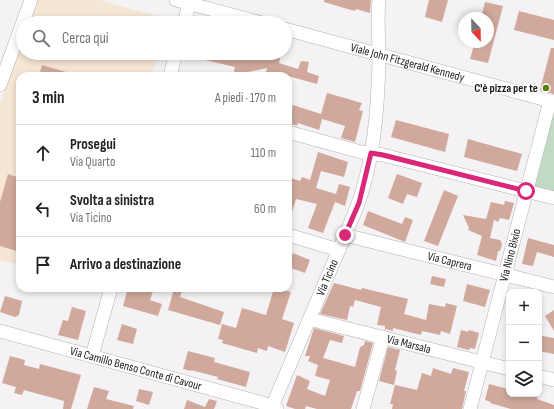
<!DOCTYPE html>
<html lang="it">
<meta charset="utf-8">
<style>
:root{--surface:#fff;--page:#f2f2f2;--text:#202124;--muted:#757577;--line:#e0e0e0}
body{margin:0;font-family:"Sofia Sans Condensed",sans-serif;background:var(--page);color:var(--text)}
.controls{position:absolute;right:12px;bottom:12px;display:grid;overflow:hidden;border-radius:8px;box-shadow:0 2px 6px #0003}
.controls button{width:36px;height:36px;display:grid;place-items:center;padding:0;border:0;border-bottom:1px solid var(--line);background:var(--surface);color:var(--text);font:20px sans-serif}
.compass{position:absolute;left:458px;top:12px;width:36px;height:36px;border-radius:50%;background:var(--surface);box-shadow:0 2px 6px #0003;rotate:158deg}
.stop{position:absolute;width:12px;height:12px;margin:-9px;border:3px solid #db2777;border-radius:50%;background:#fff}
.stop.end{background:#db2777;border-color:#fff;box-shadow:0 1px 4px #0008}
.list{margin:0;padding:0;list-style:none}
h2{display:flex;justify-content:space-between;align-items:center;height:52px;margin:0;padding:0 16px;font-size:17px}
h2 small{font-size:13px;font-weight:400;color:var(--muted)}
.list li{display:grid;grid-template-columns:26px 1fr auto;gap:12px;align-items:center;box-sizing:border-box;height:56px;padding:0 16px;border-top:1px solid var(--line)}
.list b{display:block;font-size:15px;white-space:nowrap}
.list p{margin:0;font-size:13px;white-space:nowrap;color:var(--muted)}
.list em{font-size:13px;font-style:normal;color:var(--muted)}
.icon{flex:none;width:22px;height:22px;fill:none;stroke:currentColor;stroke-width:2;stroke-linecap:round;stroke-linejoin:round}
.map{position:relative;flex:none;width:554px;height:409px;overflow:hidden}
.search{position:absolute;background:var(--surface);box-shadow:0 2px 6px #0003;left:16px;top:16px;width:276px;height:44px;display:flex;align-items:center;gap:10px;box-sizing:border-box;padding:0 14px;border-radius:22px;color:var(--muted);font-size:15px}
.panel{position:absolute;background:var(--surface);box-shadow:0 2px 6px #0003;left:16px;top:72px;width:276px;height:220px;border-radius:12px}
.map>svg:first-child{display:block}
.education{fill:#f6e6d4}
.green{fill:#c0dac3}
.building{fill:#d0a99c}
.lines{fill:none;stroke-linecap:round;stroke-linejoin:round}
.minor-casing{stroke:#b2b0b3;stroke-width:14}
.minor{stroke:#fff;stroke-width:13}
.route{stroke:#db2777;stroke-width:5}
.poi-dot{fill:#588209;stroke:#fff;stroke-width:1.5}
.labels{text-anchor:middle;stroke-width:3;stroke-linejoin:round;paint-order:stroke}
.street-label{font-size:12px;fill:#1a1a1b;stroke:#fff}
.poi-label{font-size:12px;font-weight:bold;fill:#1a1a1b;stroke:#fff;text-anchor:end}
</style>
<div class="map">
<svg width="554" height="409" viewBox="0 0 554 409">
<rect width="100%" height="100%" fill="#f4f2f5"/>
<g class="education">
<path d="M 37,0 L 99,0 L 178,22 L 29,23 Z"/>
<path d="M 23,40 L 23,53 L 158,53 L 151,76 L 20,76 L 20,265 L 0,260 L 0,104 Z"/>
</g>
<path class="green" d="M 554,109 L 554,191 L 533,187 Z"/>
<g class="building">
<path d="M 324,0 L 371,0 L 370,13 L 356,9 L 355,11 L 344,8 L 324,2 Z"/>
<path d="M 429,0 L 448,0 L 442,22 L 425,17 Z"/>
<path d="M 485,2 L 503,6 L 488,63 L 470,59 L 475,42 L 488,42 L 488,18 L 481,18 Z"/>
<path d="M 519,11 L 554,20 L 554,40 L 514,30 Z"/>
<path d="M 551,48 L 554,48 L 554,94 L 540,90 Z"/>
<path d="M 188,53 L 276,53 L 281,54 L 279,63 L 298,69 L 301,61 L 309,62 L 307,72 L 319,76 L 317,84 L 288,76 L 265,76 L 267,68 L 248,72 L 247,76 L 233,76 L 235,67 L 188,56 Z"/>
<path d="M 42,65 L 73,74 L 73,76 L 39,76 Z"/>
<path d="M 327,93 L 362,103 L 359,110 L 363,111 L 355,142 L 341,138 L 345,126 L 329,121 L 322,119 L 319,130 L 298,123 L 297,126 L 288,123 L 293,105 L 321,114 Z"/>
<path d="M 396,120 L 449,134 L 445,152 L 391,137 Z"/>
<path d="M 468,139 L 522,154 L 517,171 L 464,157 Z"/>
<path d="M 318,152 L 348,162 L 344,177 L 321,171 L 316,188 L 336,194 L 339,184 L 350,187 L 345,206 L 335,202 L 323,233 L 308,228 L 317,204 L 296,199 L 290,218 L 288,218 L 288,177 L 300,181 L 302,177 L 310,180 Z"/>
<path d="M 8,174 L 20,178 L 20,252 L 0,246 L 0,202 Z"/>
<path d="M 397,174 L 422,183 L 417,197 L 407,194 L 403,204 L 388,198 Z"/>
<path d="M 444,190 L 458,196 L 438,246 L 424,241 Z"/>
<path d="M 505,201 L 514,203 L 509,220 L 500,218 L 498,222 L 494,220 L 490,238 L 500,240 L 502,244 L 500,251 L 498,251 L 496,261 L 477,255 L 482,236 L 468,230 L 469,228 L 463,215 L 486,219 L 491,202 L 504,205 Z"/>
<path d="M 368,211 L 402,224 L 405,217 L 413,220 L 405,242 L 363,225 Z"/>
<path d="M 528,238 L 554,245 L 554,257 L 537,252 L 533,266 L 522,264 Z"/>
<path d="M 293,253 L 310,260 L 305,273 L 288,267 Z"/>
<path d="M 432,276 L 446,279 L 444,287 L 430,284 Z"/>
<path d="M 334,283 L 361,290 L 362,288 L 408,299 L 404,314 L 426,320 L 429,304 L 445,307 L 446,303 L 457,306 L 450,334 L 441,331 L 440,335 L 422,331 L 421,335 L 393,328 L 393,331 L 385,329 L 385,326 L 377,325 L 381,307 L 355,300 L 353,307 L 350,306 L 347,320 L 320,314 Z"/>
<path d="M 467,284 L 490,290 L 485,307 L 463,301 Z"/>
<path d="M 128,288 L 154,288 L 150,300 L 162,304 L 158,316 L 123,306 Z"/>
<path d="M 274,288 L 291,292 L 282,319 L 294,323 L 285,352 L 268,346 L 267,351 L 258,348 L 257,353 L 222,343 L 223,340 L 218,339 L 222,324 L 236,328 L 242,308 L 266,315 Z"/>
<path d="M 174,289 L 182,291 L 180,297 L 224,312 L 220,325 L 168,310 Z"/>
<path d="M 5,296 L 22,301 L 19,315 L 15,317 L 0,312 Z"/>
<path d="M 72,307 L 86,311 L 78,340 L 58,335 L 63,320 L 68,321 Z"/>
<path d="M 554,310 L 554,331 L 545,316 Z"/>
<path d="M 122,324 L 137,329 L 133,344 L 117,340 Z"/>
<path d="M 314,328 L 344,336 L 342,343 L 330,340 L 323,358 L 355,367 L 360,347 L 364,345 L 365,341 L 373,343 L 360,391 L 357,391 L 351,409 L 317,409 L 306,406 L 305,409 L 295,409 L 286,406 L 297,375 L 310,381 L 307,389 L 325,396 L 330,380 L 315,376 L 318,365 L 308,361 L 310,356 L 305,356 Z"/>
<path d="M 461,330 L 468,332 L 469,330 L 479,333 L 475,349 L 470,348 L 469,350 L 457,347 Z"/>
<path d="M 542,336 L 554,338 L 554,354 L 539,351 Z"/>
<path d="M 388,347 L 400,350 L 395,370 L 397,371 L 394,385 L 379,381 Z"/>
<path d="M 188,351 L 215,358 L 214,362 L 250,372 L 246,387 L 217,379 L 218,377 L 191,370 L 191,371 L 183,369 Z"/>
<path d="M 10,356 L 25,360 L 24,365 L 39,369 L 40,364 L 81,375 L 71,409 L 63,409 L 64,401 L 24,390 L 22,395 L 14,393 L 16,387 L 2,383 Z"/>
<path d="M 433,368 L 451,374 L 453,368 L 469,372 L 464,391 L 466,391 L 462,409 L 392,409 L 393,404 L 390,404 L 395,385 L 417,390 L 422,373 L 431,376 Z"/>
<path d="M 489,384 L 508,389 L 507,394 L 529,394 L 538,396 L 537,399 L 554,405 L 554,409 L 511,409 L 490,403 L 491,402 L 485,400 Z"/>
<path d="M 94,387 L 109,391 L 106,399 L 134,406 L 133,409 L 87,409 Z"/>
<path d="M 139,389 L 153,392 L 149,405 L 136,401 Z"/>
<path d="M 209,399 L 217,401 L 214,409 L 184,409 L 187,400 L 205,407 Z"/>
</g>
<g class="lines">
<defs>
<g id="minor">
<path d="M 176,0 L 262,23"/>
<path d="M 184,23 L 189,4"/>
<path id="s1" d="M 285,29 L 554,102"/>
<path d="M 170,76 L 176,53"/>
<path d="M 0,85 L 31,0"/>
<path d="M 288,132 L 361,152 L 383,155 L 554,198"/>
<path d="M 288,235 L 339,250"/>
<path id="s2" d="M 345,235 L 554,287"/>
<path id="s3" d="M 309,319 L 509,369"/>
<path id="s4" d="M 0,331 L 266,404 L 277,409"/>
<path d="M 92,356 L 111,288"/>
<path d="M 539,376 L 554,380"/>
<path id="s5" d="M 271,409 L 355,212 C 374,164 378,109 379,58 C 379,39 377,20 379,0"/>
<path d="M 363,409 L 383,337"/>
<path id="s6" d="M 470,409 L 550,101"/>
</g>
</defs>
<use href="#minor" class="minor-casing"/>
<use href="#minor" class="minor"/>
</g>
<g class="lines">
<path class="route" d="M 345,235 L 359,203 L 371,153 L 383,155 L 526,191"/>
</g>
<circle class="poi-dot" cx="546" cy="88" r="4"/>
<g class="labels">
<g class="street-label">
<text dy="4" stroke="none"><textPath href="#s1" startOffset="127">Viale John Fitzgerald Kennedy</textPath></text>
<text dy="4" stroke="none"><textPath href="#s6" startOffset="159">Via Nino Bixio</textPath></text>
<text dy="4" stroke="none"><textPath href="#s2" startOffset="108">Via Caprera</textPath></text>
<text dy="4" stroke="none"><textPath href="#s5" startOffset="143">Via Ticino</textPath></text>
<text dy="4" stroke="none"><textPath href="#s3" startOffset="103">Via Marsala</textPath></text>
<text dy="4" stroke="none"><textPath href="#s4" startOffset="141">Via Camillo Benso Conte di Cavour</textPath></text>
</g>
<g class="poi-label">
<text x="538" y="92">C'è pizza per te</text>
</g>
</g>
</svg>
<div class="controls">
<button>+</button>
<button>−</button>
<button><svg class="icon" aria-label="layers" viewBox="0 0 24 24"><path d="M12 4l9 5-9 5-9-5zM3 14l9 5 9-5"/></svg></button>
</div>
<svg class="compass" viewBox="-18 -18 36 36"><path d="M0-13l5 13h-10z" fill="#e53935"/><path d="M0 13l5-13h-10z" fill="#757577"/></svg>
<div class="stop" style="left:526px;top:191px"></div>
<div class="stop end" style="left:345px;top:235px"></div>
<div class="search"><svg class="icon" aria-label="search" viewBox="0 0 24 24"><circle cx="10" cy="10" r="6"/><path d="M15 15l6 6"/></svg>Cerca qui</div>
<section class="panel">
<h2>3 min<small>A piedi · 170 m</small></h2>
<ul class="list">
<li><svg class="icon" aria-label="ahead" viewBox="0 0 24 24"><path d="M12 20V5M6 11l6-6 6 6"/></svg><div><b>Prosegui</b><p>Via Quarto</p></div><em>110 m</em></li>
<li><svg class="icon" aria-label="left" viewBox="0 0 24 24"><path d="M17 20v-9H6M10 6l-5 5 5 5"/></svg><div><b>Svolta a sinistra</b><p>Via Ticino</p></div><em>60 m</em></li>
<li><svg class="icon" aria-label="arrive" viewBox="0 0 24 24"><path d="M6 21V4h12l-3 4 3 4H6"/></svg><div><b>Arrivo a destinazione</b></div></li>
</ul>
</section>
</div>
